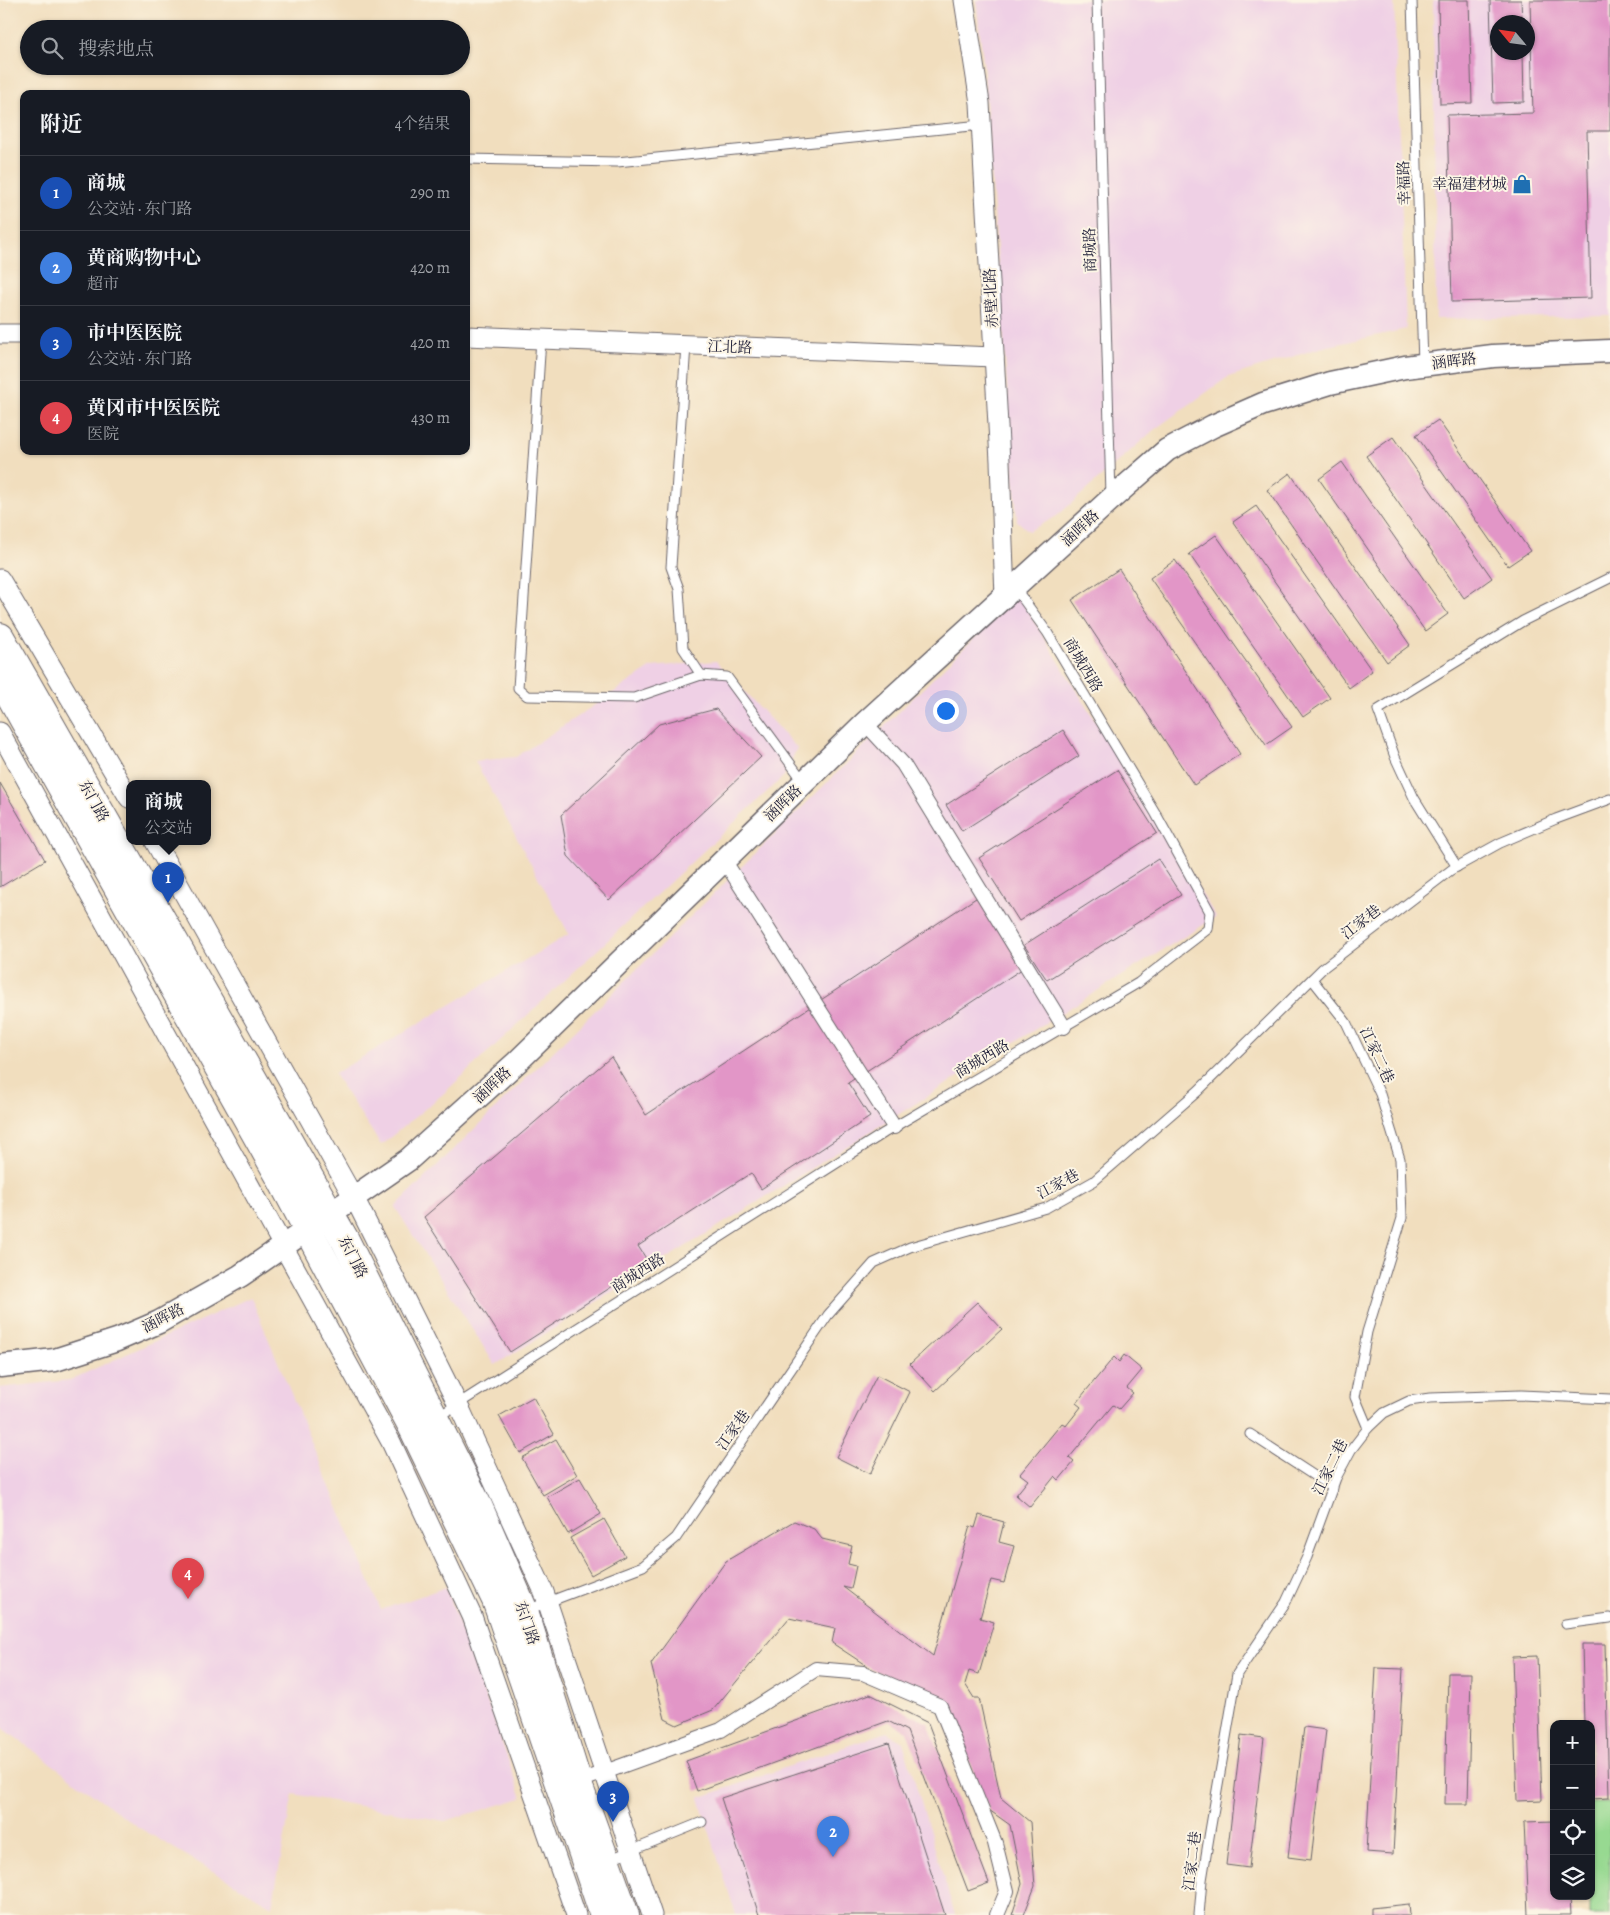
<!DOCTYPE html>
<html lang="zh">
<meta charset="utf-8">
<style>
:root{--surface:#171b24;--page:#242831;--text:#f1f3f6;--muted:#9ea1a6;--line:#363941;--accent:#8c9099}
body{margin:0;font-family:Alegreya,"Noto Serif SC",serif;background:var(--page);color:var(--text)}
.controls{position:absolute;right:15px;bottom:15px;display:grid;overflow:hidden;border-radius:10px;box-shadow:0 1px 4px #0004}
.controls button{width:45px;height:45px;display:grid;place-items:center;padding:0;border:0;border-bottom:1px solid var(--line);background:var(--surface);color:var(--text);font:25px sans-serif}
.compass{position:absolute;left:1490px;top:15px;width:45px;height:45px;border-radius:50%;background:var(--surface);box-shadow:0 1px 4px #0004;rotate:299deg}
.you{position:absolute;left:945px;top:710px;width:18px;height:18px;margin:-12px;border:4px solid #fff;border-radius:50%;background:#1a73e8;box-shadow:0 0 0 8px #1a73e833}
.badge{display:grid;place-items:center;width:32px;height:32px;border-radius:50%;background:var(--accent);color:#fff;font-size:16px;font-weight:700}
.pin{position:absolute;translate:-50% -41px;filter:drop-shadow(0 1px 2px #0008)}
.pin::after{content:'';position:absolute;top:26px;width:18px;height:15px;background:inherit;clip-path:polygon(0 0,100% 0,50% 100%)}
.popup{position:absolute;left:126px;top:780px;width:85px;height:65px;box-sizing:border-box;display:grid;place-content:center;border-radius:10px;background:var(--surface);filter:drop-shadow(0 1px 4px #0005);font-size:16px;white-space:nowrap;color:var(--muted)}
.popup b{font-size:19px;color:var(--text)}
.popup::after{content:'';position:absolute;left:50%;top:100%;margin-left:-10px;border:10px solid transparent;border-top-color:var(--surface)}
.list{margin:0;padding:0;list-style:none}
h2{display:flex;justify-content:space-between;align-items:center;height:65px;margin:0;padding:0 20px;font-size:21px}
h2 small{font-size:16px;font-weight:400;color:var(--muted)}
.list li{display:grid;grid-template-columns:32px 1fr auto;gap:15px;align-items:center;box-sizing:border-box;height:75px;padding:0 20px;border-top:1px solid var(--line)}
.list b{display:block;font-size:19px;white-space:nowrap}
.list p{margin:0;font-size:16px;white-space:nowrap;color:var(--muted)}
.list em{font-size:16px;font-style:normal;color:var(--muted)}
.icon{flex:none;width:28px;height:28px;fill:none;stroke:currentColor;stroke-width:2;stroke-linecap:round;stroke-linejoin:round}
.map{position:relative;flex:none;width:1610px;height:1915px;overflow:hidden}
.search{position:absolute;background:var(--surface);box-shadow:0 1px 4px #0004;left:20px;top:20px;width:450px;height:55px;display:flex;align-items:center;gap:12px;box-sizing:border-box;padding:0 18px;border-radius:28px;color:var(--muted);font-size:19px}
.panel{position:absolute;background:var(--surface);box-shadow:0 1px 4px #0004;left:20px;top:90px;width:450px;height:365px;border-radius:10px}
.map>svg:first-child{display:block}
.built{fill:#efd0e5;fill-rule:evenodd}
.green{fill:#97d991;stroke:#5c7e66}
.building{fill:#e296c7}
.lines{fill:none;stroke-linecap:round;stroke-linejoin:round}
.service-casing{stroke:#6a6469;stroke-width:11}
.pedestrian-casing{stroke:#6a6469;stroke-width:16}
.minor-casing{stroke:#6a6469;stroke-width:21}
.tertiary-casing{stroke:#6a6469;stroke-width:25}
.primary-casing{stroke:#6a6469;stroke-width:30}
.service{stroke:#fff;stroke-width:9}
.pedestrian{stroke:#fff;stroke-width:14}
.minor{stroke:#fff;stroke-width:19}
.tertiary{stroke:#fff;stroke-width:22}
.primary{stroke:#fff;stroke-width:28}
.labels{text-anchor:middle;stroke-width:4;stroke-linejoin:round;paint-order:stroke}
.street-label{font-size:15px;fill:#22223b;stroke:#fcf5e5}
.poi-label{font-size:15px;fill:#22223b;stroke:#fcf5e5;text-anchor:end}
</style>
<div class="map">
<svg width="1610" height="1915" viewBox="0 0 1610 1915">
<rect width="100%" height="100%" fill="#fcf5e5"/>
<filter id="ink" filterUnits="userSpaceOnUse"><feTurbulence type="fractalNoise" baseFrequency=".02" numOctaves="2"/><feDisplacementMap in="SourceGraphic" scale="10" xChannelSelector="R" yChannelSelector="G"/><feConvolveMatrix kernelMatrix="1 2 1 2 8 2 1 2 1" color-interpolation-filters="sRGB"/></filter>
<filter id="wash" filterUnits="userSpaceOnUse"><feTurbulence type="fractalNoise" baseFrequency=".0096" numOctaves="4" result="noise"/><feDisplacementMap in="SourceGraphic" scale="20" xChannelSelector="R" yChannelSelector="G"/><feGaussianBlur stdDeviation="1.12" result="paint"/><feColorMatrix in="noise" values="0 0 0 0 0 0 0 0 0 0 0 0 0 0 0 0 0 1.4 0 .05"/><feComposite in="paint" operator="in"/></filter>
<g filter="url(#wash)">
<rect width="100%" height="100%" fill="#f1debe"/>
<g class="built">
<path d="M 976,0 L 1394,0 L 1406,329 L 1320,348 L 1228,377 L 1155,429 L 1057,516 L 1029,531 L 1017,521 L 983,60 Z"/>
<path d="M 1433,0 L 1610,0 L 1610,316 L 1436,319 ZM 1498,22 L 1528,22 L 1528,52 L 1498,52 Z"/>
<path d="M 1018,595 L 1216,917 L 495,1365 L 395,1207 Z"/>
<path d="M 716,661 L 797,748 L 784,776 L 443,1094 L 381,1145 L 334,1074 L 569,934 L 475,761 L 516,757 L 652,667 Z"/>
<path d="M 251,1297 L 381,1610 L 446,1587 L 522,1798 L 445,1821 L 293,1794 L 272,1906 L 138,1827 L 0,1726 L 0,1388 L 70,1380 Z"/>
<path d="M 887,1732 L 903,1742 L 955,1915 L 736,1915 L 699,1798 Z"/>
</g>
<path class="green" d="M 1591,1802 L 1610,1802 L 1610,1915 L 1590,1915 Z"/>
<g id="blocks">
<g class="building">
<path d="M 1438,0 L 1469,0 L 1472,103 L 1440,104 Z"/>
<path d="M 1490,0 L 1521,0 L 1522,22 L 1498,22 L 1498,52 L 1523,52 L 1524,102 L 1493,103 Z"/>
<path d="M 1530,0 L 1610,0 L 1610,131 L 1587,131 L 1591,298 L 1452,302 L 1447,115 L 1533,113 Z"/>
<path d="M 1438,420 L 1530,551 L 1508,566 L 1416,435 Z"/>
<path d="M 1393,437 L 1492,578 L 1464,598 L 1366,456 Z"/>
<path d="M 1342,462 L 1448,614 L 1425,631 L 1319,479 Z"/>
<path d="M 1290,473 L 1410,645 L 1387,662 L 1267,490 Z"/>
<path d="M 1256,506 L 1372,671 L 1349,688 L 1233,522 Z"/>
<path d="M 1216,535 L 1330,698 L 1303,717 L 1189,554 Z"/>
<path d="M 1175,560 L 1292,727 L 1266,745 L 1150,578 Z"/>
<path d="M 1119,569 L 1240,754 L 1194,785 L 1072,600 Z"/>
<path d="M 716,709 L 761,757 L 609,900 L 568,856 L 561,815 L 659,724 Z"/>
<path d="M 1063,730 L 1079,756 L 962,831 L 946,805 Z"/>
<path d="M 1117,770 L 1157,833 L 1019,921 L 979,858 Z"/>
<path d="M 0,783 L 45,860 L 0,887 Z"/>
<path d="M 1158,859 L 1181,895 L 1047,980 L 1024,945 Z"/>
<path d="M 979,896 L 1025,967 L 848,1083 L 870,1117 L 761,1189 L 751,1173 L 638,1246 L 649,1263 L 510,1352 L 424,1217 L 611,1057 L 646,1115 Z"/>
<path d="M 977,1302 L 1002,1329 L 935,1391 L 910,1364 Z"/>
<path d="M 1124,1355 L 1142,1370 L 1127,1388 L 1133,1393 L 1119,1409 L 1113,1405 L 1069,1458 L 1074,1462 L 1059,1480 L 1055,1476 L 1030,1507 L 1016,1495 L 1028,1480 L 1020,1474 L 1062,1423 L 1066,1426 L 1081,1407 L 1076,1403 L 1114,1357 L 1119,1362 Z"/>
<path d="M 877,1375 L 910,1392 L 870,1474 L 836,1457 Z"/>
<path d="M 533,1397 L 554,1434 L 520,1453 L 499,1416 Z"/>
<path d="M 556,1439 L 577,1475 L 543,1495 L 522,1458 Z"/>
<path d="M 580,1478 L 601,1514 L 568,1534 L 547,1497 Z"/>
<path d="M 979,1515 L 1004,1522 L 999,1542 L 1014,1546 L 1004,1583 L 991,1580 L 980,1618 L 994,1622 L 979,1674 L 969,1671 L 965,1684 L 974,1698 L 979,1698 L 1001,1798 L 1030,1822 L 1035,1886 L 1024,1915 L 1012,1915 L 1022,1884 L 1010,1825 L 989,1810 L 945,1701 L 873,1670 L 832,1643 L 835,1628 L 789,1618 L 713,1710 L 677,1725 L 665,1719 L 651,1664 L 726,1561 L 794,1521 L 814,1529 L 822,1539 L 852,1546 L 848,1564 L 856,1566 L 851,1589 L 843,1587 L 933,1656 L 970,1526 L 975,1528 Z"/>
<path d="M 604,1519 L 625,1556 L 591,1575 L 570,1538 Z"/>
<path d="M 1582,1644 L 1605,1644 L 1609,1798 L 1591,1799 L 1591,1724 L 1584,1724 Z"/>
<path d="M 1537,1656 L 1542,1800 L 1517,1801 L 1512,1657 Z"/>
<path d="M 1376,1668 L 1403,1669 L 1393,1854 L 1366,1852 Z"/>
<path d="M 1448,1673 L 1471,1673 L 1468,1804 L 1445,1804 Z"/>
<path d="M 870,1694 L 928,1723 L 989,1883 L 968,1891 L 907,1731 L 888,1721 L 697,1791 L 686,1761 Z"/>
<path d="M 1304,1727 L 1326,1730 L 1311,1860 L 1288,1857 Z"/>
<path d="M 1241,1735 L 1264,1738 L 1249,1868 L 1226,1865 Z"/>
<path d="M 889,1743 L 945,1915 L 759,1915 L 721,1798 Z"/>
<path d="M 1554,1821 L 1554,1896 L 1570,1896 L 1571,1915 L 1528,1915 L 1524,1822 Z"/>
<path d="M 1409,1904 L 1410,1915 L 1371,1915 L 1371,1908 Z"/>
</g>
</g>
</g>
<g filter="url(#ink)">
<use href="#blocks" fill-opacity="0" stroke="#6a6469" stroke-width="1"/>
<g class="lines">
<defs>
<g id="service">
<path d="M 1097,0 L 1111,496"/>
<path d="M 1412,0 L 1423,365"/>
<path d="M 466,159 L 617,162 L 981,125"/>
<path d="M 541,339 L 518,688 L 527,696 L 634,698 L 701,675 L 727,677 L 804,782"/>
<path d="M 686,345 L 671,567 L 679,589 L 683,648 L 701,675"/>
<path d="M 1457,867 L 1414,798 L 1395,757 L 1378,710 L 1523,621 L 1610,578"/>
<path d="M 436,1418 L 884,1133 L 1138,983 L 1208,929 L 1210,912 L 1156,814 L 1047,632 L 1015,588"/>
<path d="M 1368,1428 L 1384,1413 L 1409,1401 L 1430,1398 L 1521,1395 L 1610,1399"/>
<path d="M 1250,1434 L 1333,1488"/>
<path d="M 527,1610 L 643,1566 L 676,1538 L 828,1315 L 874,1263 L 910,1247 L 1046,1208 L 1094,1181 L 1198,1091 L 1323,968 L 1451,870 L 1500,843 L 1556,819 L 1610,799"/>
<path d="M 1565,1624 L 1610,1618"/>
<path d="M 608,1860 L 702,1822"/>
<path d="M 1199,1915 L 1202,1880 L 1210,1831 L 1237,1674 L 1286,1602 L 1307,1557 L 1336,1478 L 1351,1450 L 1368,1428 L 1355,1397 L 1367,1332 L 1402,1218 L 1400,1159 L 1380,1094 L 1346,1022 L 1312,979"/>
</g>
<g id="pedestrian">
<path d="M 865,723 L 903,764 L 1064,1027"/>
<path d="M 724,860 L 894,1127"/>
<path d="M 577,1782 L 721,1730 L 816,1669 L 863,1673 L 940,1706 L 995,1843 L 1007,1891 L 997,1915"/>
</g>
<g id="minor">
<path d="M 964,0 L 980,103 L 1000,461 L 1005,597"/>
<path d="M 0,334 L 24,334"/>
<path d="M 466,336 L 994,357"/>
<path d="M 0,579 L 129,798"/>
<path d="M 0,732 L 391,1442 L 472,1616 L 576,1915"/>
<path d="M 155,842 L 360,1209 L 462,1413 L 544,1592 L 652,1915"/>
</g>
<path id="tertiary" d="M 0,1366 L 55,1360 L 117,1340 L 159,1322 L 240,1276 L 408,1160 L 517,1062 L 865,723 L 1111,499 L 1167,450 L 1213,426 L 1263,404 L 1330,383 L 1405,367 L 1493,356 L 1610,351"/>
<g id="primary">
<path d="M 0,637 L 345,1240 L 479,1508 L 524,1611 L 580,1790 L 625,1915"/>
<path d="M 0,677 L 280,1177 L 411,1424 L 496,1600 L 604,1915"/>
</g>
</defs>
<use href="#service" class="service-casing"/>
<use href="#pedestrian" class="pedestrian-casing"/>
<use href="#minor" class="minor-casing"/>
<use href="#tertiary" class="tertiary-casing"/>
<use href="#primary" class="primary-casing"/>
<use href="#service" class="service"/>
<use href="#pedestrian" class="pedestrian"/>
<use href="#minor" class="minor"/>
<use href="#tertiary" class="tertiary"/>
<use href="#primary" class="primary"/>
</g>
</g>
<defs>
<symbol id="shop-bare" viewBox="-9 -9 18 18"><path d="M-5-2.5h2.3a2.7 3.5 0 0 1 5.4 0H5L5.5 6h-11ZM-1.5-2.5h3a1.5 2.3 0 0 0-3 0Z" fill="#1f6fb2" stroke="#fcf5e5" stroke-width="2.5" paint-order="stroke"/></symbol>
</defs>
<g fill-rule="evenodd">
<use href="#shop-bare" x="1508" y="170" width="28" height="28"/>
</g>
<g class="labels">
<g class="street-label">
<text transform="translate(1404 183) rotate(-92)" y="5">幸福路</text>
<text transform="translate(1090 250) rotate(-92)" y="5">商城路</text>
<text transform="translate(991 298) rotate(-93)" y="5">赤壁北路</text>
<text transform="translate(730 347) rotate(2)" y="5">江北路</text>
<text transform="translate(1454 361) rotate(-7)" y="5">涵晖路</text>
<text transform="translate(1080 528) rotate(-43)" y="5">涵晖路</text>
<text transform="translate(1083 665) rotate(59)" y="5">商城西路</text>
<text transform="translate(94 801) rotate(61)" y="5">东门路</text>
<text transform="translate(783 803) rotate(-44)" y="5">涵晖路</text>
<text transform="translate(1361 922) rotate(-38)" y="5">江家巷</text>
<text transform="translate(1377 1055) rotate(65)" y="5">江家二巷</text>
<text transform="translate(982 1059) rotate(-31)" y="5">商城西路</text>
<text transform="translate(492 1085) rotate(-43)" y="5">涵晖路</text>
<text transform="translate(1058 1184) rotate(-28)" y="5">江家巷</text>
<text transform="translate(353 1257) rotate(63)" y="5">东门路</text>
<text transform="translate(638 1273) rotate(-32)" y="5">商城西路</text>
<text transform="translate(163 1318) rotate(-27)" y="5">涵晖路</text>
<text transform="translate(733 1430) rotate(-55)" y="5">江家巷</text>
<text transform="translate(1330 1467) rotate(-64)" y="5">江家二巷</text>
<text transform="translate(527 1623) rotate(71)" y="5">东门路</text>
<text transform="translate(1192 1861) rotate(-83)" y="5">江家二巷</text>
</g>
<g class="poi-label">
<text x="1507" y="189">幸福建材城</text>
</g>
</g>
</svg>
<div class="controls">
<button>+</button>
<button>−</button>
<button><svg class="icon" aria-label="locate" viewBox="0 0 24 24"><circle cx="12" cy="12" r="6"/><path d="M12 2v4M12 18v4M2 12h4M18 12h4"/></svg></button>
<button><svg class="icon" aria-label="layers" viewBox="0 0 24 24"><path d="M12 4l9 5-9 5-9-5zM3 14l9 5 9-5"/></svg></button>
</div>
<svg class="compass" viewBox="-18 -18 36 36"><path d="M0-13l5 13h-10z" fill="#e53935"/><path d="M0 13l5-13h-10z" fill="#9ea1a6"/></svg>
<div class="you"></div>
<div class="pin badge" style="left:168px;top:903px;background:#1a4fb4">1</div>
<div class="popup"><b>商城</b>公交站</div>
<div class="pin badge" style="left:833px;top:1857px;background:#3f7fe0">2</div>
<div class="pin badge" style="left:613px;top:1822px;background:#1a4fb4">3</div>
<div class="pin badge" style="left:188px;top:1599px;background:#e0444e">4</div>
<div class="search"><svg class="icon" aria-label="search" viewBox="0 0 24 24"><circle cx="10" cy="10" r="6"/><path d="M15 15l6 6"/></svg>搜索地点</div>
<section class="panel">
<h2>附近<small>4个结果</small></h2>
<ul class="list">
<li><span class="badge" style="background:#1a4fb4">1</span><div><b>商城</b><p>公交站 · 东门路</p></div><em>290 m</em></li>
<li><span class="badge" style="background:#3f7fe0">2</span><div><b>黄商购物中心</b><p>超市</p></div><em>420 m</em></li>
<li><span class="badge" style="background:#1a4fb4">3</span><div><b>市中医医院</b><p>公交站 · 东门路</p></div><em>420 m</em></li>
<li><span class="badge" style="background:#e0444e">4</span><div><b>黄冈市中医医院</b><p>医院</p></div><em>430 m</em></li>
</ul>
</section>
</div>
